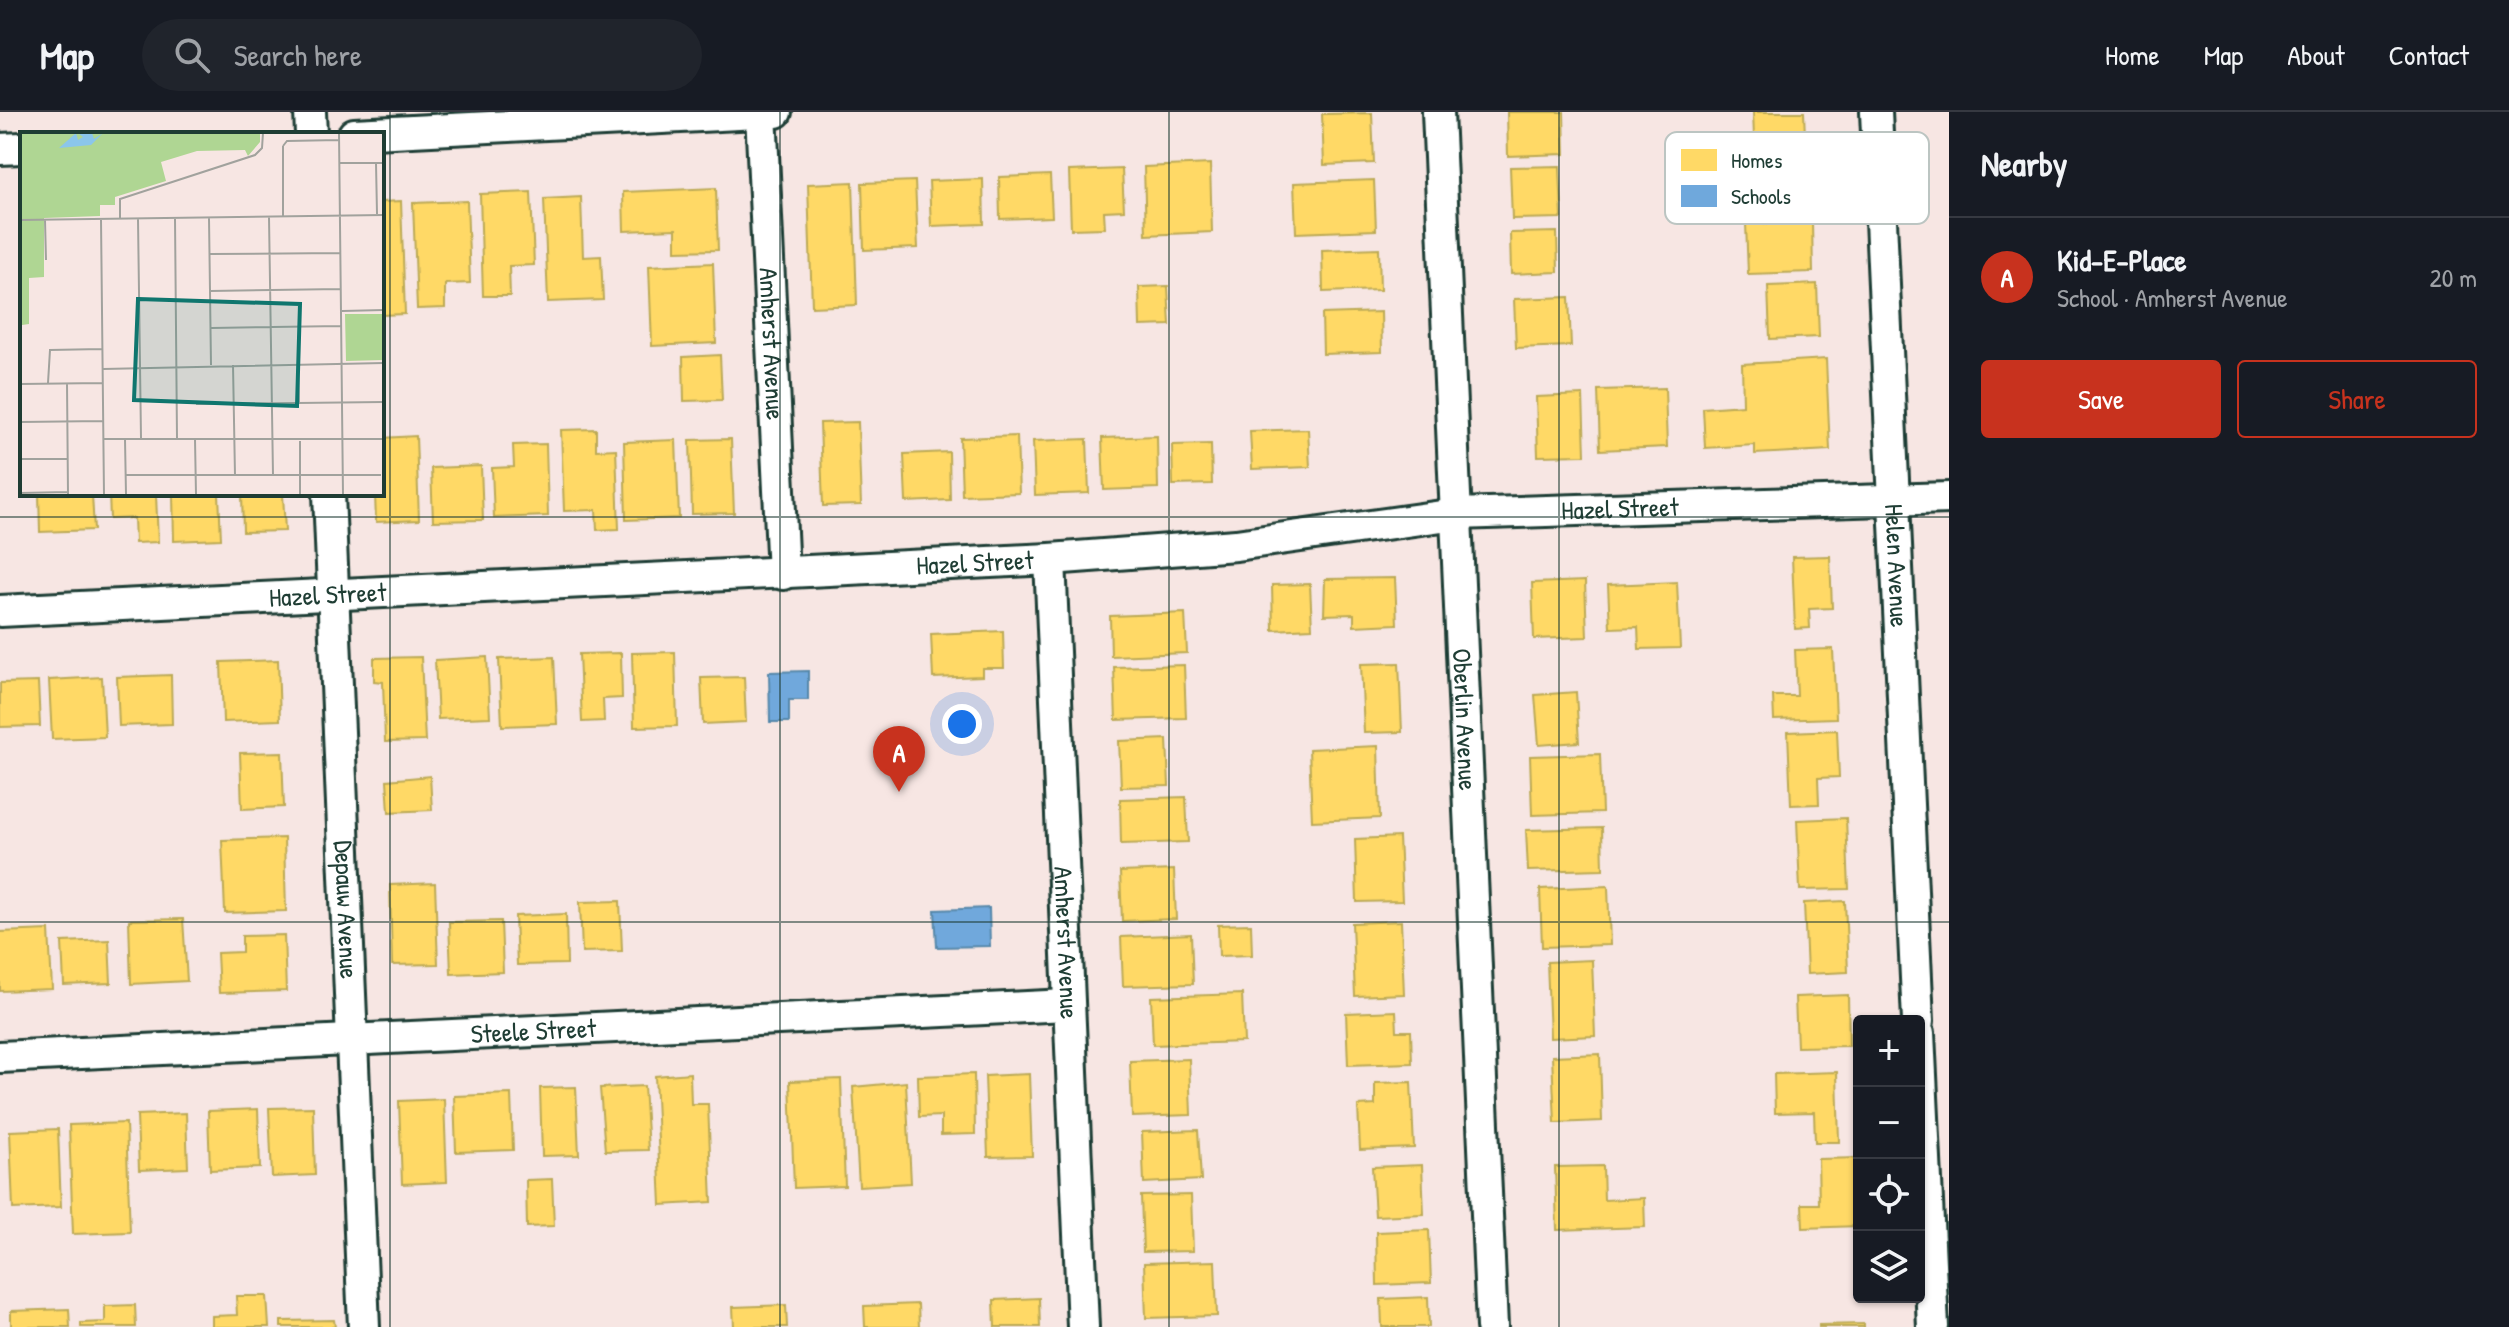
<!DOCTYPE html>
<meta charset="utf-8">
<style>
:root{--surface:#171b24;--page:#20242c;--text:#f1f3f6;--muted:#9ea1a6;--line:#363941;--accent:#c8321e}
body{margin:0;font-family:"Patrick Hand",sans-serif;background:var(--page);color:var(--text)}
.controls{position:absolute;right:24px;bottom:24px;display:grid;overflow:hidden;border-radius:8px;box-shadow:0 2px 6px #0004}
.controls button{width:72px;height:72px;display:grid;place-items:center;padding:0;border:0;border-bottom:2px solid var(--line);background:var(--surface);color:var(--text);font:40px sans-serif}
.you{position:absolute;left:962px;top:612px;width:28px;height:28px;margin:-20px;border:6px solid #fff;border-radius:50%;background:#1a73e8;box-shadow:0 0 0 12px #1a73e833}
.badge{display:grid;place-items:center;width:52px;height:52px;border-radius:50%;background:var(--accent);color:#fff;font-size:26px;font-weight:700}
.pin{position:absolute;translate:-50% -66px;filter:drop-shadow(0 2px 4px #0008)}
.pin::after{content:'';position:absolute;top:42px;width:28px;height:24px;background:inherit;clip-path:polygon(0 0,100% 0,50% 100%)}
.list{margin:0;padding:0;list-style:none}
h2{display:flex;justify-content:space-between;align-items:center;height:104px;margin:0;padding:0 32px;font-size:34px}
h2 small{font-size:26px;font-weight:400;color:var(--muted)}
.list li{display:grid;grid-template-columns:52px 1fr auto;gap:24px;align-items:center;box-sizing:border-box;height:120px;padding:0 32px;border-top:2px solid var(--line)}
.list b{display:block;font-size:30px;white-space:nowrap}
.list p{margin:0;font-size:26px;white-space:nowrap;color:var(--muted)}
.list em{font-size:26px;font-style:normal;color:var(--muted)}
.actions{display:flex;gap:16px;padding:24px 32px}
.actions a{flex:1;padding:18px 0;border:2px solid var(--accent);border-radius:8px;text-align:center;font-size:28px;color:var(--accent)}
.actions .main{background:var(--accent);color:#fff}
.icon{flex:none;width:44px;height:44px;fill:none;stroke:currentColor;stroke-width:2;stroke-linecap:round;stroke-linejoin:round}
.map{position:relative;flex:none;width:1949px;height:1215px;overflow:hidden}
header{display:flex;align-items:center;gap:48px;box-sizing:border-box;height:112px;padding:0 40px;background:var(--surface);border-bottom:2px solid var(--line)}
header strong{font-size:38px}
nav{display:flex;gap:44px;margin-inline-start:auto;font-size:28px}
.search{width:560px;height:72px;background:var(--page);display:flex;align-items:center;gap:20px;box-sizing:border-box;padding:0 28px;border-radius:44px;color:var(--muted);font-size:30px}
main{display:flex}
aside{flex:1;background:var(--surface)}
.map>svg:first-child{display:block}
.homes{fill:#ffd966;stroke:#bcaa57;stroke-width:2}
.schools{fill:#6fa8dc;stroke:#5788aa;stroke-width:2}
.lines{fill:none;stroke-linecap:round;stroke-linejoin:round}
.minor-casing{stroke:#1f3d34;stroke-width:36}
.minor{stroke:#fff;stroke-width:30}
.grid{fill:none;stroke:#1f3d34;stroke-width:2;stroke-opacity:0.55}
.labels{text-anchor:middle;stroke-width:8;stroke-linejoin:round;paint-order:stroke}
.street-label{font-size:26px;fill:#1f3d34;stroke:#fff}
.inset-road{fill:none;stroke:#a1a29d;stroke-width:2}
.view{fill:#0f766e;fill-opacity:0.15;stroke:#0f766e;stroke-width:4}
.inset-edge{fill:none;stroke:#1f3d34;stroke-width:4}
.key{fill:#fff;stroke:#bcc5c2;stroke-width:2}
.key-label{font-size:22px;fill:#1f3d34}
</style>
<header>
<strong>Map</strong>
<div class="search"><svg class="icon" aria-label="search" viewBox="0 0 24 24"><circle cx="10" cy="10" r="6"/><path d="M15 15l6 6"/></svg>Search here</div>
<nav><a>Home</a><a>Map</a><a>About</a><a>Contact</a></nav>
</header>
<main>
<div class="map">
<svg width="1949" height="1215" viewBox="0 0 1949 1215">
<rect width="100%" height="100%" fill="#f7e6e3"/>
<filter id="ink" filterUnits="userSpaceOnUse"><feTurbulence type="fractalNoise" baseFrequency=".0125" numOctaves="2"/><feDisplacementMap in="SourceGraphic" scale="16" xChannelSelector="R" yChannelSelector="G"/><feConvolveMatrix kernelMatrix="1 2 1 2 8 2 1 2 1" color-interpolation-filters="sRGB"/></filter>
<g filter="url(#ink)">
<g class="homes">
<path d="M 1507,0 L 1564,0 L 1565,42 L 1508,44 Z"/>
<path d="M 1753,0 L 1804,0 L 1805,24 L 1754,26 Z"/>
<path d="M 1372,1 L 1374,51 L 1324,53 L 1322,2 Z"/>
<path d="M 1210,52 L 1212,120 L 1146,123 L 1144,55 Z"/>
<path d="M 1560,54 L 1562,106 L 1512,107 L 1510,55 Z"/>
<path d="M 1122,57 L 1124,98 L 1104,99 L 1105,116 L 1071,117 L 1069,59 Z"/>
<path d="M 1050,63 L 1052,105 L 1000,107 L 999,65 Z"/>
<path d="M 983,67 L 984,112 L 931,114 L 929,69 Z"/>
<path d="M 1374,68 L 1376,118 L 1296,121 L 1294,71 Z"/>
<path d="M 915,69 L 918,136 L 864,138 L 862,71 Z"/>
<path d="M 853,70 L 857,193 L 812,195 L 808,72 Z"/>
<path d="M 716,76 L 718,138 L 676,139 L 676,117 L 624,119 L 623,80 Z"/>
<path d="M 531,80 L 534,153 L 509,154 L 510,184 L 483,184 L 480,82 Z"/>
<path d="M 581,85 L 583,145 L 601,144 L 603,188 L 548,190 L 544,87 Z"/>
<path d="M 401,89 L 405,202 L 382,203 L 382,90 Z"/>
<path d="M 467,89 L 470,171 L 445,172 L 445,196 L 417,197 L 413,91 Z"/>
<path d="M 1812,110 L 1813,160 L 1748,162 L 1746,112 Z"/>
<path d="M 1557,120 L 1558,160 L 1511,162 L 1510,121 Z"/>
<path d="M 1379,136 L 1380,178 L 1323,180 L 1322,138 Z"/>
<path d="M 713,151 L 716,231 L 652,234 L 649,154 Z"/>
<path d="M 1817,172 L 1819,225 L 1770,227 L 1768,174 Z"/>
<path d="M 1168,174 L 1170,213 L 1140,214 L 1139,175 Z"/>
<path d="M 1569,185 L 1571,234 L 1516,236 L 1514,187 Z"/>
<path d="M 1381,200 L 1382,240 L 1323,242 L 1322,202 Z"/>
<path d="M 720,243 L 722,288 L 684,289 L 683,245 Z"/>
<path d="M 1826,247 L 1830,338 L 1755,342 L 1755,333 L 1705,336 L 1703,296 L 1743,293 L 1742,252 Z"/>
<path d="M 1665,276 L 1667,335 L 1600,338 L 1598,278 Z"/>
<path d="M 1583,283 L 1585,343 L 1538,344 L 1536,285 Z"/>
<path d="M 858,310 L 861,393 L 823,394 L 820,311 Z"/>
<path d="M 596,317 L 596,338 L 616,337 L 619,417 L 597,418 L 596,398 L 564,399 L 561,318 Z"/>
<path d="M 1308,317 L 1310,355 L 1252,357 L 1250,319 Z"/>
<path d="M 416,324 L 419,408 L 376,410 L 375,382 L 382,382 L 382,326 Z"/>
<path d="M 1017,324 L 1019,381 L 962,383 L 960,326 Z"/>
<path d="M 1157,324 L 1158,376 L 1104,378 L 1102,326 Z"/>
<path d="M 731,327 L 734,401 L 692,402 L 690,328 Z"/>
<path d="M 1087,327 L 1089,381 L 1035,383 L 1033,329 Z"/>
<path d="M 676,328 L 679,406 L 626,408 L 624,330 Z"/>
<path d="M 546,332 L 548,404 L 494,406 L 492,356 L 514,355 L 513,333 Z"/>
<path d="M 1211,332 L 1212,372 L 1173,373 L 1172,333 Z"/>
<path d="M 949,340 L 950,388 L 906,390 L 904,342 Z"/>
<path d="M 481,354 L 483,408 L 433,409 L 431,356 Z"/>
<path d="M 39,382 L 92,382 L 94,418 L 40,420 Z"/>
<path d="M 109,382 L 156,382 L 158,430 L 135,431 L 134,406 L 110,407 Z"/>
<path d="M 173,382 L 219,382 L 221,427 L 174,429 Z"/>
<path d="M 242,382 L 283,382 L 285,419 L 243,420 Z"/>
<path d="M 1830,444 L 1832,496 L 1809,497 L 1810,516 L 1795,517 L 1792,445 Z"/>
<path d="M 1395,466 L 1397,512 L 1354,514 L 1354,502 L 1324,503 L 1325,467 Z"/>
<path d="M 1585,469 L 1587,525 L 1534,527 L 1532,471 Z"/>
<path d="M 1677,470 L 1680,536 L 1639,537 L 1638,515 L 1610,516 L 1608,473 Z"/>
<path d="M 1310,472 L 1312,516 L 1273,518 L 1272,473 Z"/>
<path d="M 1185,501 L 1187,541 L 1111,544 L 1110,504 Z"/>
<path d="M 1003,519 L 1004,556 L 982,556 L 982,564 L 933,566 L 931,522 Z"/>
<path d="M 1833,537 L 1836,606 L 1774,608 L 1773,584 L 1797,584 L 1795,538 Z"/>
<path d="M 675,540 L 677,614 L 634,615 L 632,541 Z"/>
<path d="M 621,541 L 622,586 L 603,587 L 604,609 L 582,610 L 579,542 Z"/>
<path d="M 421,545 L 425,629 L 385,630 L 383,570 L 374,569 L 374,546 Z"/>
<path d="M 487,545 L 490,605 L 438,607 L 435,548 Z"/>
<path d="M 554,545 L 557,612 L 502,614 L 499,547 Z"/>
<path d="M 278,548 L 280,608 L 223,610 L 221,550 Z"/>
<path d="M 1399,551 L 1402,620 L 1364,621 L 1361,552 Z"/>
<path d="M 1184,553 L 1186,606 L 1116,608 L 1114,555 Z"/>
<path d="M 171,563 L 172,612 L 119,614 L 117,565 Z"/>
<path d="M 102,565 L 105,625 L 52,627 L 49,568 Z"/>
<path d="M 744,565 L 746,610 L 703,612 L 701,566 Z"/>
<path d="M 38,570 L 40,614 L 0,615 L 0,571 Z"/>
<path d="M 1576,580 L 1579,630 L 1539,633 L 1535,583 Z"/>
<path d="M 1837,618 L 1839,665 L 1818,666 L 1819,692 L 1791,693 L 1788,620 Z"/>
<path d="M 1167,627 L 1169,674 L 1121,675 L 1119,629 Z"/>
<path d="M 1378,634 L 1380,706 L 1312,709 L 1309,637 Z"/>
<path d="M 282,640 L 284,695 L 242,697 L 240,641 Z"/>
<path d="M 1600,642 L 1602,701 L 1532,703 L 1530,644 Z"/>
<path d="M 430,664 L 432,698 L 389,700 L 387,668 Z"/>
<path d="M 1186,685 L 1188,730 L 1121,732 L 1120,687 Z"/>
<path d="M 1846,706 L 1849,777 L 1800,778 L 1797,708 Z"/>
<path d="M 1602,716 L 1603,757 L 1528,759 L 1526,718 Z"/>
<path d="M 1399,725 L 1402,789 L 1357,790 L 1355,727 Z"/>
<path d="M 284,726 L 286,799 L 225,801 L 222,728 Z"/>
<path d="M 1174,758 L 1176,807 L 1122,809 L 1120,760 Z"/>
<path d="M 435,771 L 438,852 L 392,853 L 390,773 Z"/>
<path d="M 1608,774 L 1610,833 L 1542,835 L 1540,777 Z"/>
<path d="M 620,789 L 622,839 L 582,840 L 580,790 Z"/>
<path d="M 1845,789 L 1848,860 L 1807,862 L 1804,791 Z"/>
<path d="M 566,802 L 567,852 L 517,853 L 515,804 Z"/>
<path d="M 183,807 L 187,869 L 131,872 L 129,808 Z"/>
<path d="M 501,809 L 503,860 L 451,862 L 449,810 Z"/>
<path d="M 1401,809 L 1404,882 L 1355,884 L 1352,811 Z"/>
<path d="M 1251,812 L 1252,843 L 1219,844 L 1218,813 Z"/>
<path d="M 49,818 L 52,877 L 0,879 L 0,820 Z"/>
<path d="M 1191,822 L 1193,872 L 1123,874 L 1121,825 Z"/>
<path d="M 284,823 L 286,879 L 219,881 L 217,841 L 242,840 L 242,824 Z"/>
<path d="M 109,828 L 111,871 L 64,873 L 62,830 Z"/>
<path d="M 1592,848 L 1595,924 L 1550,926 L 1547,850 Z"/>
<path d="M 1242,882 L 1244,930 L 1153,933 L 1151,885 Z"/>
<path d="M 1848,883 L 1849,934 L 1797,935 L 1795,885 Z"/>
<path d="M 1396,899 L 1397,919 L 1411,919 L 1412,951 L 1348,953 L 1346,901 Z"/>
<path d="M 1600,942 L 1602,1009 L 1555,1011 L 1552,944 Z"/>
<path d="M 1189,947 L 1191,1003 L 1132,1005 L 1130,949 Z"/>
<path d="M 1837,960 L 1839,1030 L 1815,1030 L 1814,1000 L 1775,1001 L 1774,962 Z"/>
<path d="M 690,961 L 691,992 L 708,992 L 712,1090 L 661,1093 L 655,964 Z"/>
<path d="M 974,962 L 975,1022 L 941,1023 L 941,1004 L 919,1005 L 918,964 Z"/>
<path d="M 1029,962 L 1032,1044 L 988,1045 L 985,964 Z"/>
<path d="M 841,967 L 845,1074 L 794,1076 L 790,969 Z"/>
<path d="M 906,970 L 911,1071 L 859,1074 L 853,975 Z"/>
<path d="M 1411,970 L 1414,1036 L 1360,1038 L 1358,994 L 1375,993 L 1375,971 Z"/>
<path d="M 644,974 L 648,1038 L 605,1039 L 600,976 Z"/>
<path d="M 576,975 L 579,1043 L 542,1044 L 540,976 Z"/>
<path d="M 511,982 L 513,1038 L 456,1040 L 454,984 Z"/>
<path d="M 444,987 L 447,1070 L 402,1072 L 399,989 Z"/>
<path d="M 313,995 L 315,1063 L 272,1065 L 269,996 Z"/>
<path d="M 258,997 L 260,1056 L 210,1058 L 208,999 Z"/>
<path d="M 186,1001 L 188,1056 L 139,1058 L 137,1003 Z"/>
<path d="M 126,1011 L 130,1120 L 73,1122 L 69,1013 Z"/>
<path d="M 58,1017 L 61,1095 L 13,1097 L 10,1019 Z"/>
<path d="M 1198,1018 L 1201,1068 L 1144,1071 L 1142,1020 Z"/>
<path d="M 1859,1046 L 1859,1114 L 1803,1116 L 1802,1092 L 1819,1092 L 1818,1047 Z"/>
<path d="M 1422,1053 L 1424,1102 L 1375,1104 L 1372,1055 Z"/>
<path d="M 1603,1054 L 1604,1088 L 1644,1086 L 1645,1115 L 1557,1118 L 1555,1055 Z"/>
<path d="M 552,1067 L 554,1114 L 527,1115 L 526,1068 Z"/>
<path d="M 1191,1083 L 1193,1139 L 1143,1140 L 1141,1084 Z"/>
<path d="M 1429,1118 L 1431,1171 L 1377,1173 L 1376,1120 Z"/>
<path d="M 1215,1149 L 1217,1204 L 1146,1206 L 1144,1151 Z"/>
<path d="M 236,1184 L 267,1184 L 269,1215 L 212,1215 L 212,1204 L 237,1203 Z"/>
<path d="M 1428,1185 L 1429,1215 L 1382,1215 L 1381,1187 Z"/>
<path d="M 1039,1186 L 1040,1215 L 995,1215 L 994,1188 Z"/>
<path d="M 918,1192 L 919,1215 L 865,1215 L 864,1194 Z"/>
<path d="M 135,1193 L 136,1215 L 81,1215 L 81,1211 L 105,1210 L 105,1194 Z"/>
<path d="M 786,1193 L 787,1215 L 734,1215 L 733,1195 Z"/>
<path d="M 69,1197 L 70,1215 L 11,1215 L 11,1199 Z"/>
<path d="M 334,1208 L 335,1215 L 281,1215 L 281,1209 Z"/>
<path d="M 1864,1212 L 1864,1215 L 1819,1215 L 1819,1213 Z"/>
</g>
<g class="schools">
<path d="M 808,559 L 808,588 L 789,588 L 789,610 L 770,610 L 769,560 Z"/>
<path d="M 989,796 L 990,834 L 937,835 L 935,798 Z"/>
</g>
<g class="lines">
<defs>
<g id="minor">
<path d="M 310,0 L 311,22"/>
<path id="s1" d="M 761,0 L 783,462"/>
<path id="s2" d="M 1438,0 L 1492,1215"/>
<path id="s3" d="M 1876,0 L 1918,909"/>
<path d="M 354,22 L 776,0"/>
<path d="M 0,37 L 22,36"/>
<path id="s4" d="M 329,382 L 364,1215"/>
<path id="s5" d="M 1050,447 L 1083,1215"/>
<path id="s6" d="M 0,499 L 1050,447 L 1236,433 L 1456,402 L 1949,386"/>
<path d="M 1919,921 L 1933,1215"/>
<path id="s7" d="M 0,945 L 1067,893"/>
</g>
</defs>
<use href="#minor" class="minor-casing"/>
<use href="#minor" class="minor"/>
</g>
</g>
<path class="grid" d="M 390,0 L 390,1215M 780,0 L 780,1215M 1169,0 L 1169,1215M 1559,0 L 1559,1215M 0,405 L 1949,405M 0,810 L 1949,810"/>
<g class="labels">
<g class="street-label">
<text dy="9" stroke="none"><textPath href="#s1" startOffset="232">Amherst Avenue</textPath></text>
<text dy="9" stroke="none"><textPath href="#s6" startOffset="1624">Hazel Street</textPath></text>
<text dy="9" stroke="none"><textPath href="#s6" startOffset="976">Hazel Street</textPath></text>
<text dy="9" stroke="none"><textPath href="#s3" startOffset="454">Helen Avenue</textPath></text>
<text dy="9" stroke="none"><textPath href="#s6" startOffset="328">Hazel Street</textPath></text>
<text dy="9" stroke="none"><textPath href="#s2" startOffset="608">Oberlin Avenue</textPath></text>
<text dy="9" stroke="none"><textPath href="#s4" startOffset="416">Depauw Avenue</textPath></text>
<text dy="9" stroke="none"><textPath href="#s5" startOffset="384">Amherst Avenue</textPath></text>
<text dy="9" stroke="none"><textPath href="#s7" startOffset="534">Steele Street</textPath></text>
</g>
</g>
<g transform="translate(20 20)">
<rect width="364" height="364" fill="#f7e6e3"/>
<path d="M 0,1 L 240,1 L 240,10 L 228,24 L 225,18 L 177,19 L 141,30 L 146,49 L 95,65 L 95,73 L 80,73 L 80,84 L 24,86 L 24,145 L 9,146 L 9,192 L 2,193 L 0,249 ZM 325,182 L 364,182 L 364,228 L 326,229 Z" fill="#afd693"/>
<path d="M 56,1 L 58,8 L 63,5 L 58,1 L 72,1 L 74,7 L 83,1 L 71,13 L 39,16 Z" fill="#8bc6eb"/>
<path class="inset-road" d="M 319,1 L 323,363M 263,14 L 263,84M 263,14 L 267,9 L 319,8M 319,31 L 364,31M 356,31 L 357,82M 249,85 L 253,343M 155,86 L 157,306M 189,86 L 191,233M 81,87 L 84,363M 100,87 L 100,67 L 235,23 L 242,16 L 243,1M 118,87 L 121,306M 0,88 L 364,83M 25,88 L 26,128M 190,122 L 321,121M 190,159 L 321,157M 322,179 L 364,178M 191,196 L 322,194M 278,232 L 279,271M 213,233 L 215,344M 83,237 L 364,231M 28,251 L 30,218 L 82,217M 47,251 L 48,363M 0,252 L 83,251M 176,272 L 364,270M 0,290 L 83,289M 84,307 L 364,307M 105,307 L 106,363M 175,307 L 176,363M 0,327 L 47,327M 106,343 L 361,343M 0,361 L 48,360M 280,363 L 280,309"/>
<path class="view" d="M 118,167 L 280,172 L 277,274 L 114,268 Z"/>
<rect width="364" height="364" class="inset-edge"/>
</g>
<rect x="1665" y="20" width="264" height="92" rx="12" class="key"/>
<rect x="1681" y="37" width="36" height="22" fill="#ffd966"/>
<rect x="1681" y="73" width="36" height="22" fill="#6fa8dc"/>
<g class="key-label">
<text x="1731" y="56">Homes</text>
<text x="1731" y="92">Schools</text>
</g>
</svg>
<div class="controls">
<button>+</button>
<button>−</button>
<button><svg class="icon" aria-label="locate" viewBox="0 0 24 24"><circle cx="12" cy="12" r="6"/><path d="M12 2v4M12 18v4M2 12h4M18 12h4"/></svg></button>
<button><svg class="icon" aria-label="layers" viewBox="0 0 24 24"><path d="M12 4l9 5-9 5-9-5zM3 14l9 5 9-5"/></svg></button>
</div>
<div class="you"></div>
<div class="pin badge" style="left:899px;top:680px">A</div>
</div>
<aside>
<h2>Nearby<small></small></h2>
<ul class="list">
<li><span class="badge">A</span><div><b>Kid-E-Place</b><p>School · Amherst Avenue</p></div><em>20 m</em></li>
</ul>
<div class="actions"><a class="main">Save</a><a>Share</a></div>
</aside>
</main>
